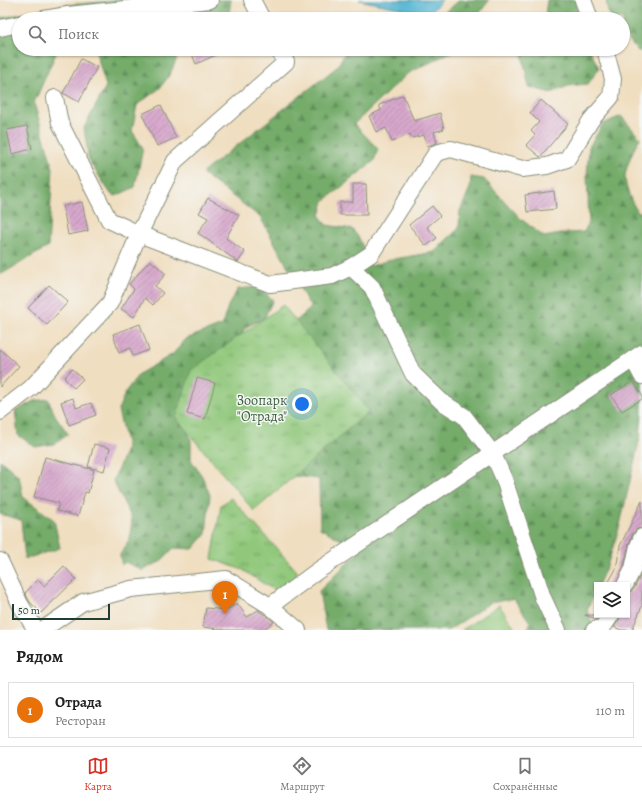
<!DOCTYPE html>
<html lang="ru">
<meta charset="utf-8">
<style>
:root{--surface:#fff;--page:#f6f6f6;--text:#222;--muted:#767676;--line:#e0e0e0;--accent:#d93025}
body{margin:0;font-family:Alegreya,serif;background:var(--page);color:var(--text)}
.controls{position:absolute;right:12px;bottom:12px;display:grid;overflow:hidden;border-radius:0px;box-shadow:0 1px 3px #0004}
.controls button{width:36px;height:36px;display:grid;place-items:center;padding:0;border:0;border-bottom:1px solid var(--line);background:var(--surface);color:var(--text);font:20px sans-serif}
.scale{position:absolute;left:12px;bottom:10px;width:98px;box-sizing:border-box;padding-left:4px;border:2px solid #1f3d34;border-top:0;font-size:11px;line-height:14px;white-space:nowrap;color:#1f3d34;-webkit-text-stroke:3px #f6f6f2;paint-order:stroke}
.you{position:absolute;left:302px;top:404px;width:14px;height:14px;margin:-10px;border:3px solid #fff;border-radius:50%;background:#1a73e8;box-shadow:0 0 0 6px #1a73e833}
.badge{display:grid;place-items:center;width:26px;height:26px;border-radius:50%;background:var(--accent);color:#fff;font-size:13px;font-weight:700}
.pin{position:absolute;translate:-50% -33px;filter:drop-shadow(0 1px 2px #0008)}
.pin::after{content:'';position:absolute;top:21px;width:14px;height:12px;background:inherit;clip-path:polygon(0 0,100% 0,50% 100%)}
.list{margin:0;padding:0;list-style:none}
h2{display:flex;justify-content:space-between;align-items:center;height:52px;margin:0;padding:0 16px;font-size:17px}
h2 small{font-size:13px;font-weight:400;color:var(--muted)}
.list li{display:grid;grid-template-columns:26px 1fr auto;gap:12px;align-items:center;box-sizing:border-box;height:56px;margin:0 8px 8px;padding:0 8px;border:1px solid var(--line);border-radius:0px}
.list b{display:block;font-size:15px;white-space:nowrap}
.list p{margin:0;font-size:13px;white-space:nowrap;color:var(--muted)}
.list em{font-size:13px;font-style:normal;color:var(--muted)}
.icon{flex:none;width:22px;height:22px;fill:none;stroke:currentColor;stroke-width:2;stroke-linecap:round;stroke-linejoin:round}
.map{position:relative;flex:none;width:642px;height:630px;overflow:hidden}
.search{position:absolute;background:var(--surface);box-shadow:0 1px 3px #0004;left:12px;right:12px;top:12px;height:44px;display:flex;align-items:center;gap:10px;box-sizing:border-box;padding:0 14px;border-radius:22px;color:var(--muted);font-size:15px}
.sheet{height:116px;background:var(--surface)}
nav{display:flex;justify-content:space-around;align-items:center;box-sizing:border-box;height:56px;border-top:1px solid var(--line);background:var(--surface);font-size:11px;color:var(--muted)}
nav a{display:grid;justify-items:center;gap:2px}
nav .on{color:var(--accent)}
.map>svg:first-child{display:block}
.forest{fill:url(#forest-firs);stroke:#4a744f}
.park{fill:url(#park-tufts);stroke:#588257}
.pitch{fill:#90c77a;stroke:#588257}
.water{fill:#53b5d2;stroke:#397983}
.building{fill:url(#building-hatch)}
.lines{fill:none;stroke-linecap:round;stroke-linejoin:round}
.minor-casing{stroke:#888e7a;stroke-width:18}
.minor{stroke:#fff;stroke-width:16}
.labels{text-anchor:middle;stroke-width:3;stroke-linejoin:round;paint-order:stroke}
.park-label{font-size:14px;fill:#3b6046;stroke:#f6f6f2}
</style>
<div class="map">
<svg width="642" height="630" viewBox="0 0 642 630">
<defs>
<pattern id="forest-firs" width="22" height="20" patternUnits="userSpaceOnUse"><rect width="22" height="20" fill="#74ac6a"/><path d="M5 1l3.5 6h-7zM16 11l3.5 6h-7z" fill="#5f8d58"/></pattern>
<pattern id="park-tufts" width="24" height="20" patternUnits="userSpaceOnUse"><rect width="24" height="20" fill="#90c77a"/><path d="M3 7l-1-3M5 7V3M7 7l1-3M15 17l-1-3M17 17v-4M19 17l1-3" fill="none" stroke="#75a365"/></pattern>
<pattern id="building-hatch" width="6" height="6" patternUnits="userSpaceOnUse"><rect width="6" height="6" fill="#d7a8cc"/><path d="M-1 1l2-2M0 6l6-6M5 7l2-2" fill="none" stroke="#ae8aa6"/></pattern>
</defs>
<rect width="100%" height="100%" fill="#f6f6f2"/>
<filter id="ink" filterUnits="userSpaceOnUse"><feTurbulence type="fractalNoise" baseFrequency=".025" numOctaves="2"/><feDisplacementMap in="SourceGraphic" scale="8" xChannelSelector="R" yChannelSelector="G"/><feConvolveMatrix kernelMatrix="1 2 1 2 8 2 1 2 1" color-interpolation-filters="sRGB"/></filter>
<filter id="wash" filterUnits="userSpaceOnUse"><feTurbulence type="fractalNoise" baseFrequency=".012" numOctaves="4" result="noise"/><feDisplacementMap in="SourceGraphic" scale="16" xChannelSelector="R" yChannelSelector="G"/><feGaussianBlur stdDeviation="0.9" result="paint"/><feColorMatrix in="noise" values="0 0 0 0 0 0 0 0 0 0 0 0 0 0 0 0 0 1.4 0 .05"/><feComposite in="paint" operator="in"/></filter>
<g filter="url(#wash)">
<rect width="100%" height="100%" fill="#f0dec0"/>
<g class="forest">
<path d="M 122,0 L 231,0 L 229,14 L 217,19 L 19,19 L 19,49 L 58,49 L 34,103 L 53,168 L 48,247 L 0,275 L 0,18 L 64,5 Z"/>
<path d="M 459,0 L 489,0 L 479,14 L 472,19 L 435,19 L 454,5 Z"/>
<path d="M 547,0 L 576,0 L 580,19 L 540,19 L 545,15 Z"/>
<path d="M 606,0 L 642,0 L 642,51 L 638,51 L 623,32 L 623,19 L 613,19 L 608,12 Z"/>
<path d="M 95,49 L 181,49 L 170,74 L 160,88 L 137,105 L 132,131 L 143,148 L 135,187 L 116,196 L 111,194 L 89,161 L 84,128 L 106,86 Z"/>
<path d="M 347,49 L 453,49 L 453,51 L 407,74 L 354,124 L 378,149 L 374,161 L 324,201 L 320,216 L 326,225 L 352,229 L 359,238 L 371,266 L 389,260 L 434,252 L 459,228 L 460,211 L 470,188 L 471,177 L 484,179 L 521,219 L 544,237 L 566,233 L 584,232 L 589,222 L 587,175 L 589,147 L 603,124 L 621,116 L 640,138 C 635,146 625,168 625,177 C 625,187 632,204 638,212 L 642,212 L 642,412 L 640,437 L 620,525 L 608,563 L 587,610 L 595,630 L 528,630 L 530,622 L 514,599 L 491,602 L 449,630 L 326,630 L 319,591 L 359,552 L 342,540 L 320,528 L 319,479 L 294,476 L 258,504 L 236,374 L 311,308 L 260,217 L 202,173 L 337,67 Z"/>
<path d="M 521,49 L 589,49 L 599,68 L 588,84 L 568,86 L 551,93 L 529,87 Z"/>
<path d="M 258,287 L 273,300 L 264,318 L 246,327 L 235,343 L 194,377 L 183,394 L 182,421 L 191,440 L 191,460 L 202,476 L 210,495 L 206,534 L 193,549 L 174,548 L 160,562 L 142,570 L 125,562 L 122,565 L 120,555 L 130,539 L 132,519 L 113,481 L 127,447 L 118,410 L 126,391 L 139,374 L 173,354 L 186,339 L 222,325 L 228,306 L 238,289 Z"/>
<path d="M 48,399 L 55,415 L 68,434 L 54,444 L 35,447 L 18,435 L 15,411 L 34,401 Z"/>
<path d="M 0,460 L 19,476 L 23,497 L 54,520 L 60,548 L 25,559 L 21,520 L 0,514 Z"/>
</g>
<g class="park">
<path d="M 283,305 L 369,411 L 254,511 L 176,418 L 191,370 Z"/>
<path d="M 231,498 L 296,570 L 299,576 L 278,593 L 243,570 L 212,559 L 221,505 Z"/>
</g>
<path class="pitch" d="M 499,605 L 516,630 L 462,630 Z"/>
<path class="water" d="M 359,0 L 442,0 L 433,10 L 419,12 Z"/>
<g id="blocks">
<g class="building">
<path d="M 190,49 L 229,49 L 196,64 Z"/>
<path d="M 81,59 L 97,67 L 79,102 L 63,93 Z"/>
<path d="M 403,95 L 414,121 L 440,113 L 444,129 L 434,132 L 437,143 L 427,146 L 424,135 L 412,138 L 410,134 L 392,142 L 386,128 L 376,132 L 369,116 L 381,110 L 379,105 Z"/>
<path d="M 541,100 L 568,124 L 540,157 L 526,145 L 535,135 L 531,131 L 539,122 L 530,113 Z"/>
<path d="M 161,105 L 176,138 L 157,146 L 142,114 Z"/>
<path d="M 27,126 L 32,149 L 12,154 L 7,130 Z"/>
<path d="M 353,184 L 366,184 L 367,215 L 340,215 L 340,202 L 353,202 Z"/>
<path d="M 554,191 L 556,209 L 527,212 L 525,195 Z"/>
<path d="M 208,198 L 239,215 L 226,238 L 245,252 L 238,262 L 198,233 L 208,218 L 199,213 Z"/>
<path d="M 82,202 L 88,231 L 68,235 L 63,206 Z"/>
<path d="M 432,206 L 440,216 L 427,227 L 437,238 L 426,246 L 409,225 Z"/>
<path d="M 150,260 L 166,274 L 155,286 L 163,293 L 153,305 L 145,298 L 134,317 L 121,309 L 134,289 L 129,284 Z"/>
<path d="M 49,285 L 68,302 L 47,325 L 28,308 Z"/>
<path d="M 140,324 L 149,350 L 133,356 L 130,348 L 119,353 L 113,334 Z"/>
<path d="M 0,349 L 19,366 L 0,387 Z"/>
<path d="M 72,369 L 83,379 L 74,388 L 64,378 Z"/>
<path d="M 197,378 L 215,383 L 205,419 L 187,414 Z"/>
<path d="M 633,381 L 642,395 L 642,399 L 622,411 L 611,395 Z"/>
<path d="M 73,398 L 76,408 L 91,403 L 96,415 L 69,425 L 61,402 Z"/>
<path d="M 94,444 L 110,448 L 104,471 L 88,467 Z"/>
<path d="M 45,457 L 94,470 L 88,493 L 85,492 L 78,516 L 57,511 L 59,503 L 34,497 Z"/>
<path d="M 642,501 L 642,528 L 637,529 L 633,533 L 629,544 L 624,566 L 616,585 L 607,585 L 616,569 L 620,546 Z"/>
<path d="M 64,566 L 76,579 L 41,613 L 30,602 L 25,593 L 38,580 L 44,586 Z"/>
<path d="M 642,572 L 642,606 L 632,630 L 621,630 L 614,627 L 619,620 L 620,615 L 627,615 L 627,594 L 634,589 Z"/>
<path d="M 237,603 L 247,617 L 258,610 L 274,622 L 262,630 L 226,630 L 203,627 L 206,608 L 227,610 Z"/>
<path d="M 585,615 L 600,615 L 596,619 Z"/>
</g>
</g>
</g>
<g filter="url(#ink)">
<use href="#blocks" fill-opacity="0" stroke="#888e7a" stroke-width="1"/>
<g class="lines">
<defs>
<g id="minor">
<path d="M 252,0 L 262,19"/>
<path d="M 583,0 L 590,19"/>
<path d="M 44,19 L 68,15 L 210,0"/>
<path d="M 0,28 L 19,24"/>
<path d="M 55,98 L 60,123 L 109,220 L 139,234 L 270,284 L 332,276 L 351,267 L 371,254 L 436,153 L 451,149 L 522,169 L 547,166 L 567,159 L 591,120 L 611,97 L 613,79 L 605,49"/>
<path d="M 351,267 L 372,287 L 413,374 L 442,402 L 464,416 L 493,454 L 504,479 L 543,598 L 558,630"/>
<path d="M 633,359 L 642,376"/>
<path d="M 0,412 L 31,388 L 110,303 L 139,234 L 175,161 L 286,62 L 278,49"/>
<path d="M 0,561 L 20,604 L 36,630"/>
<path d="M 625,585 L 633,569 L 638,546 L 642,537"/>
<path d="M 270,606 L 316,572 L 642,353"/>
<path d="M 42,630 L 83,602 L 131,589 L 226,579 L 270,606 L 298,630"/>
<path d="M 594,630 L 603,627 L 611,615"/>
</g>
</defs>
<use href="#minor" class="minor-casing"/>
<use href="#minor" class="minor"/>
</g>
</g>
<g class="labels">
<g class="park-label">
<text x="262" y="405">Зоопарк<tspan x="262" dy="16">"Отрада"</tspan></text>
</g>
</g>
</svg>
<div class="controls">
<button><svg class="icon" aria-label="layers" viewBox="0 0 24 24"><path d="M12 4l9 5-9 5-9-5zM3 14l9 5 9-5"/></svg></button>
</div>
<div class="scale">50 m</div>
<div class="you"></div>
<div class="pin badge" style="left:225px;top:614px;background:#e8710a">1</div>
<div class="search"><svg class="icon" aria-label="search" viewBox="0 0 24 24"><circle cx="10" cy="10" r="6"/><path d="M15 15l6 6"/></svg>Поиск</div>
</div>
<section class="sheet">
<h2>Рядом<small></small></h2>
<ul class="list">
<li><span class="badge" style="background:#e8710a">1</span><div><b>Отрада</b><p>Ресторан</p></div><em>110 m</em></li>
</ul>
</section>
<nav>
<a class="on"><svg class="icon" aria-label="map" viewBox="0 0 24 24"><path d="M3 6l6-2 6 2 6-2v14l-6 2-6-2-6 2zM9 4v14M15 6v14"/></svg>Карта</a>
<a><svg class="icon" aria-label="directions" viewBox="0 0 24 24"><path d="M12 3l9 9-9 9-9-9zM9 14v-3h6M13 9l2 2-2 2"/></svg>Маршрут</a>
<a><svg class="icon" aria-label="saved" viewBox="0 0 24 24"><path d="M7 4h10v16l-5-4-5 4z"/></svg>Сохранённые</a>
</nav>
